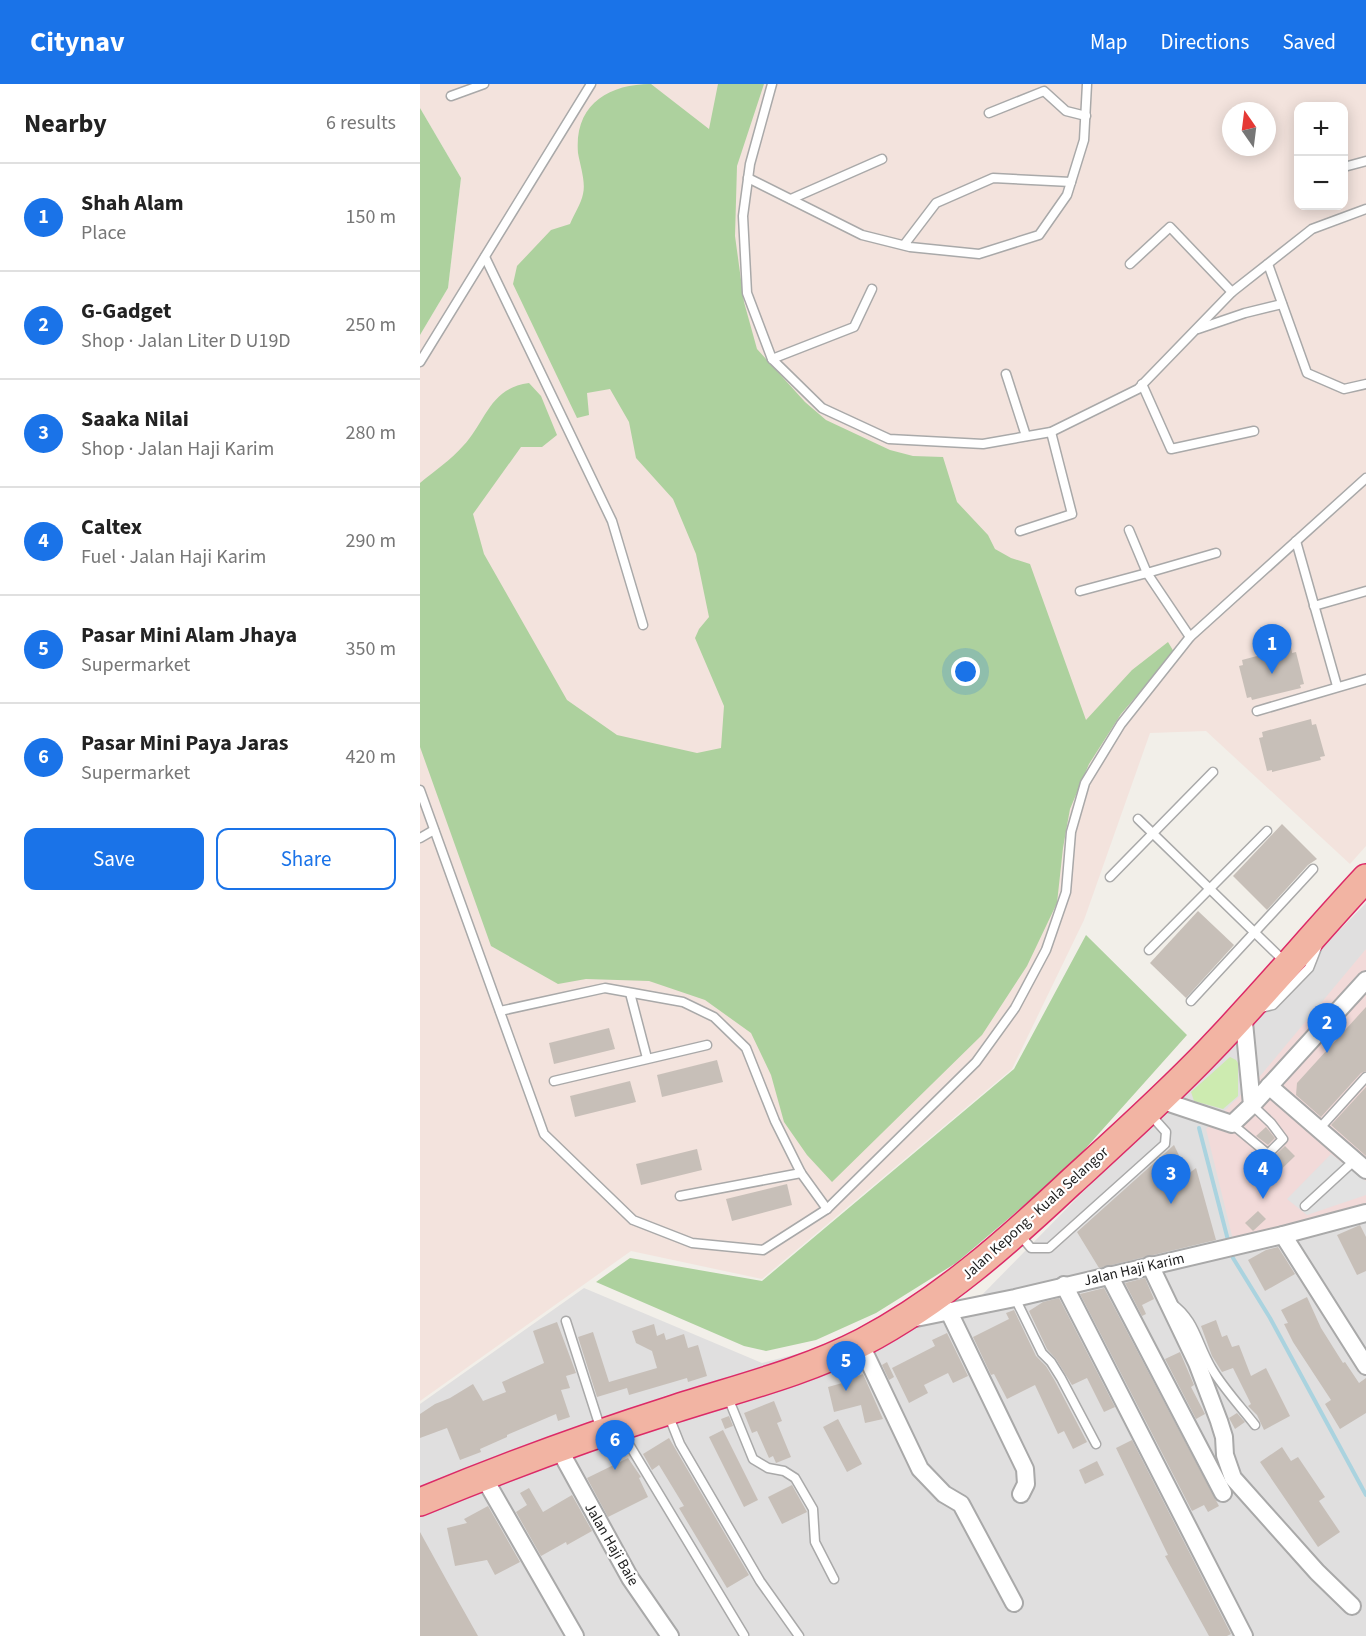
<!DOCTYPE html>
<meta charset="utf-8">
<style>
:root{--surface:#fff;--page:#f2f2f2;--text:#222;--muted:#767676;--line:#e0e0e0;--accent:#1a73e8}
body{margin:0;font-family:"Source Sans 3",sans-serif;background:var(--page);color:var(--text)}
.controls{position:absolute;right:18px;top:18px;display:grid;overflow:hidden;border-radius:12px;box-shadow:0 3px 15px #0003}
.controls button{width:54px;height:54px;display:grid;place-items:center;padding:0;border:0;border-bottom:2px solid var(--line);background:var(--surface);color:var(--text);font:30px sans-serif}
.compass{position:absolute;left:802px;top:18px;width:54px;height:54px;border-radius:50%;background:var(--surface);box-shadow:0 3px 15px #0003;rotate:346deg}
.you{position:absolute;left:546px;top:588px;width:21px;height:21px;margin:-15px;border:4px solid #fff;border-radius:50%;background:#1a73e8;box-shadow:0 0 0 9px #1a73e833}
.badge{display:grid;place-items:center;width:39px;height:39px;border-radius:50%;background:var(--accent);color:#fff;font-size:20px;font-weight:700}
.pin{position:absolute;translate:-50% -50px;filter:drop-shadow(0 2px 3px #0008)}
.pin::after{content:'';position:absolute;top:32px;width:21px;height:18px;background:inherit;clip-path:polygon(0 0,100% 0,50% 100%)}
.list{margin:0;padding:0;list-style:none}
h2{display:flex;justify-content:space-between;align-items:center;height:78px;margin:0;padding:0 24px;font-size:26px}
h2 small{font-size:20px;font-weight:400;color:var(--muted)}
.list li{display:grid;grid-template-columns:39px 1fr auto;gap:18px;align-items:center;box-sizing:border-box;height:108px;padding:0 24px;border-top:2px solid var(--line)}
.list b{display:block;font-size:22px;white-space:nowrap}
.list p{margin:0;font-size:20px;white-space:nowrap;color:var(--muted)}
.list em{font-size:20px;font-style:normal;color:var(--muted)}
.actions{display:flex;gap:12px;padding:18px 24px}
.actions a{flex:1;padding:14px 0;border:2px solid var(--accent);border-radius:12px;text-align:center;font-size:21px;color:var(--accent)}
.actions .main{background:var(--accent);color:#fff}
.map{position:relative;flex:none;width:946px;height:1552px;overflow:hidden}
header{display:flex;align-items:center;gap:36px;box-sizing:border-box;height:84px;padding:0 30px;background:var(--accent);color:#fff}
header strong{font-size:28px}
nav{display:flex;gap:33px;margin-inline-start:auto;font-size:21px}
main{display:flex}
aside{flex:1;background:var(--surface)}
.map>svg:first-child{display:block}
.residential{fill:#e0dfdf}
.commercial{fill:#f2dad9}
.military{fill:#f3e3dd;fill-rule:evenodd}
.grass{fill:#cdebb0}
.forest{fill:#add19e}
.parking{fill:#e2e2e2}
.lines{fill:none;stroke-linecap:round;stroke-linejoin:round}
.stream{stroke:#aad3df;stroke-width:4}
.building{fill:#c7bfb8}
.service-casing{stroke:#a9a9a9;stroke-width:11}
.minor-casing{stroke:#a9a9a9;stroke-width:20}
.trunk-casing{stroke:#dc2a67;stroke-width:30}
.service{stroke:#fff;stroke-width:8}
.minor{stroke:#fff;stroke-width:16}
.trunk{stroke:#f2b4a3;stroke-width:27}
.labels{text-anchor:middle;stroke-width:4.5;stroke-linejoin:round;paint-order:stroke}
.street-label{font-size:15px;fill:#222;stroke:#fff}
</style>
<header>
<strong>Citynav</strong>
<nav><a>Map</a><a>Directions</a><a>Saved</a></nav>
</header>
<main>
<aside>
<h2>Nearby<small>6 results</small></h2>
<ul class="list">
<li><span class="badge">1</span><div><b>Shah Alam</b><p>Place</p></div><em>150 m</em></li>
<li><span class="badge">2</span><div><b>G-Gadget</b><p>Shop · Jalan Liter D U19D</p></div><em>250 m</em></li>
<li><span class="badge">3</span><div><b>Saaka Nilai</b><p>Shop · Jalan Haji Karim</p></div><em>280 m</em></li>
<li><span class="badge">4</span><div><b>Caltex</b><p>Fuel · Jalan Haji Karim</p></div><em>290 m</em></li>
<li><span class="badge">5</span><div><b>Pasar Mini Alam Jhaya</b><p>Supermarket</p></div><em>350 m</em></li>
<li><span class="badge">6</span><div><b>Pasar Mini Paya Jaras</b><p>Supermarket</p></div><em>420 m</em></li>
</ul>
<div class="actions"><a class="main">Save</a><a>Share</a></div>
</aside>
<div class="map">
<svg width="946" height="1552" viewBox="0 0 946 1552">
<rect width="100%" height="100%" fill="#f2efe9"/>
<path class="residential" d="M 946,819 L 946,1552 L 0,1552 L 0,1320 L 164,1204 L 342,1279 L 620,1207 L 559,1214 Z"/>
<path class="commercial" d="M 946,865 L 946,1120 L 813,1156 L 786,1045 L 841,991 Z"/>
<path class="military" d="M 0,0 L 946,0 L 946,762 L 930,780 L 786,647 L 730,649 L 664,836 L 592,985 L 342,1195 L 211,1167 L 0,1317 L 0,251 L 28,204 L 41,94 L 0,24 ZM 878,22 L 924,22 L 924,122 L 878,122 ZM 811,27 L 847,27 L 847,63 L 811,63 Z"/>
<path class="grass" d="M 810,973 L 816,976 L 818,979 L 818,1012 L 803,1025 L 774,1017 L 771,1008 Z"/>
<g class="forest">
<path d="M 231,0 L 289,45 L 298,0 L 344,0 L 317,82 L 315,152 L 324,218 L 337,265 L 385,318 L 406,336 L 470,366 L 493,372 L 523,373 L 537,418 L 568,451 L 575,465 L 591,474 L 610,480 L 666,636 L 712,586 L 748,558 L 754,568 L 701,630 L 669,680 L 650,725 L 643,764 L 637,819 L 607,882 L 562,951 L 412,1098 L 387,1071 L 364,1038 L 351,991 L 331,949 L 285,916 L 229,897 L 166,895 L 138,900 L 71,862 L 0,663 L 0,399 C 14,387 31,376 43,362 C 66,338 69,304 109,299 L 121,312 L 137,351 L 122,363 L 101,363 L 53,430 L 64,470 L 147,616 L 197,651 L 277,669 L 301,664 L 304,622 L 275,554 L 279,545 L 289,533 L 276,470 L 253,415 L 216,374 L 209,338 L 190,305 L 167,309 L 169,331 L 157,334 L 93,200 L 97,182 L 131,146 L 150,140 C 154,130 161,120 163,110 C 166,98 160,81 158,69 C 154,21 188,0 231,0 Z"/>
<path d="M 0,24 L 41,94 L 28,204 L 0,251 Z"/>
<path d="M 666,851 L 767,951 L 648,1084 L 536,1179 L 456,1229 L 396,1256 L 346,1267 L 324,1262 L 176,1198 L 210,1174 L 342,1197 L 594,985 Z"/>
</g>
<path class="parking" d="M 911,1070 L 946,1097 L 946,1111 L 887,1131 L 867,1115 Z"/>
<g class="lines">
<g class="stream">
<path d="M 779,1044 L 809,1160"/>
<path d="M 811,1167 L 813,1174 L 850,1234 L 946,1411"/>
</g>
</g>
<g class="building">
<path d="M 871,563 L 872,569 L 876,568 L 884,600 L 880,601 L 881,604 L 832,616 L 831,613 L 827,614 L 819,582 L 823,581 L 822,576 Z"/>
<path d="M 891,635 L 892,641 L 896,640 L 905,672 L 900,673 L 901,676 L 852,688 L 852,686 L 847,687 L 839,654 L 843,653 L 842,648 Z"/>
<path d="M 862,740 L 897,775 L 888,781 L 847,826 L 813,792 Z"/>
<path d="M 778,827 L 814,861 L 766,914 L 730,879 Z"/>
<path d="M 946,923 L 946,987 L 941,989 L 901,1033 L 876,1011 L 877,999 Z"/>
<path d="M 189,944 L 195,965 L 134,980 L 129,959 Z"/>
<path d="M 297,976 L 303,998 L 242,1013 L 237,991 Z"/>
<path d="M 210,997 L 216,1018 L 155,1033 L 150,1012 Z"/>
<path d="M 946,1003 L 946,1072 L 911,1041 Z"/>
<path d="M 846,1043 L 855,1054 L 848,1061 L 836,1052 Z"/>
<path d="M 754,1061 L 768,1090 L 776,1084 L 796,1156 L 679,1184 L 657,1148 Z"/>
<path d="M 865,1062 L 875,1072 L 842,1104 L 826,1088 L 841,1073 L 846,1076 L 850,1076 Z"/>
<path d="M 277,1065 L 282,1086 L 221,1101 L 216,1080 Z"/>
<path d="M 367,1100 L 372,1121 L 312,1137 L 306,1115 Z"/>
<path d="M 838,1127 L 846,1135 L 833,1147 L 825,1139 Z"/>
<path d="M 940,1141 L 946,1153 L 946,1187 L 937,1191 L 917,1151 Z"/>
<path d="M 858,1163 L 875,1190 L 845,1207 L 828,1176 L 846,1166 Z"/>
<path d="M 725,1194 L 734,1215 L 722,1221 L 726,1230 L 722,1232 L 705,1199 Z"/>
<path d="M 684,1204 L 799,1422 L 788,1428 L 784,1421 L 772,1427 L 660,1210 Z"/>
<path d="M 887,1213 L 901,1244 L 923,1279 L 925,1278 L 939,1299 L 946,1294 L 946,1329 L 920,1345 L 905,1320 L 911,1316 L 873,1258 L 864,1240 L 868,1239 L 861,1226 Z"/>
<path d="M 639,1214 L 695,1323 L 684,1328 L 667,1294 L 652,1301 L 636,1275 L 627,1265 L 609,1227 L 623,1218 Z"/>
<path d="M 594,1226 L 616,1272 L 626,1282 L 635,1297 L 667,1358 L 653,1365 L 644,1347 L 638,1350 L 615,1301 L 587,1315 L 574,1290 L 571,1291 L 553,1253 L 589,1235 L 586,1229 Z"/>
<path d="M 796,1236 L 802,1253 L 807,1251 L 812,1263 L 819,1261 L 831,1292 L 846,1284 L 870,1332 L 844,1346 L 837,1331 L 828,1322 L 831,1320 L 813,1284 L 802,1288 L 792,1272 L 781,1242 Z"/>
<path d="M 137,1238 L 156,1289 L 146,1292 L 150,1304 L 141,1306 L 150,1333 L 138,1337 L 136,1330 L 87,1351 L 87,1353 L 60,1365 L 61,1368 L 40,1376 L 27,1344 L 0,1354 L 0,1330 L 15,1320 L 30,1314 L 53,1300 L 63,1317 L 86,1308 L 82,1298 L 124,1279 L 113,1247 Z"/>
<path d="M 234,1240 L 237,1252 L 244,1249 L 246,1256 L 264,1250 L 268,1264 L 278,1261 L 287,1292 L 268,1298 L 267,1294 L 209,1311 L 207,1304 L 177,1313 L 158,1253 L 173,1248 L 189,1298 L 237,1284 L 232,1267 L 216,1259 L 212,1247 Z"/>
<path d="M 527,1249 L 548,1292 L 533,1299 L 528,1289 L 504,1301 L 508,1309 L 489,1319 L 472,1284 L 515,1262 L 512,1256 Z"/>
<path d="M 760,1268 L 774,1301 L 771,1303 L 785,1330 L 776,1335 L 745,1275 Z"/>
<path d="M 467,1278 L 474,1293 L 469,1296 L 462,1281 Z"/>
<path d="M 443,1290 L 463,1335 L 445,1339 L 441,1321 L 414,1328 L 408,1303 L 433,1296 L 432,1294 Z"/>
<path d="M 354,1317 L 362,1337 L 357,1339 L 371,1373 L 356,1379 L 353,1372 L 349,1374 L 337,1347 L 332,1349 L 324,1329 Z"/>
<path d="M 817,1329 L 825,1338 L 815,1345 L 809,1334 Z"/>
<path d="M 309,1332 L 313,1342 L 305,1345 L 301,1335 Z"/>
<path d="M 418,1335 L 442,1380 L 427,1388 L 403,1343 Z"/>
<path d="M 303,1346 L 338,1416 L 324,1423 L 289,1353 Z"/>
<path d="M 249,1354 L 329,1491 L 307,1504 L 259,1424 L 264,1422 L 239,1381 L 232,1386 L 223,1370 Z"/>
<path d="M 712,1356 L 811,1550 L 807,1552 L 789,1552 L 745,1472 L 748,1471 L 696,1364 Z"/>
<path d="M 862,1363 L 871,1377 L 878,1373 L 905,1413 L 899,1417 L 920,1448 L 898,1463 L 840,1378 Z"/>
<path d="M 208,1374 L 221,1393 L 219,1394 L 228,1413 L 188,1433 L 167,1394 Z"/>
<path d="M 677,1377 L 684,1391 L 665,1400 L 659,1386 Z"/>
<path d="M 372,1401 L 387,1428 L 362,1440 L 348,1413 Z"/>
<path d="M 109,1404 L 123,1428 L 152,1411 L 172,1447 L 147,1461 L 146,1458 L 121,1472 L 96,1428 L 107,1421 L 100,1409 Z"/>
<path d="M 68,1422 L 100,1478 L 75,1491 L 67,1476 L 35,1482 L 27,1444 L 47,1439 L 44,1435 Z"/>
<path d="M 0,1448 L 27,1497 L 58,1552 L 0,1552 Z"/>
</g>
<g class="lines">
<defs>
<g id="service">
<path d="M 352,0 L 330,80 L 323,132 L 327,209 L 352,275 L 402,324 L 469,355 L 563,360 L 631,348 L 718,305 L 812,208 L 892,145 L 946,125"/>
<path d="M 31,12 L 64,0"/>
<path d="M 569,29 L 624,7 L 646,27 L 666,32"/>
<path d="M 924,83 L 946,77"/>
<path d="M 328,94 L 442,151 L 490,163 L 559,170 L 619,151 L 647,111 L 664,56 L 667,0"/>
<path d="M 371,115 L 462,75"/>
<path d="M 484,161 L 516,119 L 573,94 L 651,98"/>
<path d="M 65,173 L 192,437 L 223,541"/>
<path d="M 710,180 L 750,143 L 812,208"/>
<path d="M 848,180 L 887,289 L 924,305 L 946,300"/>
<path d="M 778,245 L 825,229 L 862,220"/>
<path d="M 352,275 L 434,243 L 452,205"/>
<path d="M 0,278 L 171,0"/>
<path d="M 586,290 L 606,352"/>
<path d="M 722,300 L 751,365 L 834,347"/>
<path d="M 709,446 L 727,489 L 796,469"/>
<path d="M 600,447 L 652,430 L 631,348"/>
<path d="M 876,457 L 917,602"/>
<path d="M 660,507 L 727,489 L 770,553"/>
<path d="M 894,522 L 946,507"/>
<path d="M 837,627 L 946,595"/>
<path d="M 0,706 L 124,1050 L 213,1136 L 272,1159 L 343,1166 L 407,1125 L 556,978 L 595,924 L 626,866 L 646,808 L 651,748 L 665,699 L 701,640 L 770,553 L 946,394"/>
<path d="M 718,735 L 866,879"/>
<path d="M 0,754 L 14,746"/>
<path d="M 690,793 L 793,688"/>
<path d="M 729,866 L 847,747"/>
<path d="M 210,909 L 227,974"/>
<path d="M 771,917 L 893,785"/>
<path d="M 841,924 L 853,921 L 889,884 L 898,861"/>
<path d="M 80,927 L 185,904 L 263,918 L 294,933 L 326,964 L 355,1037 L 381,1089 L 407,1125"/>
<path d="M 134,997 L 287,961"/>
<path d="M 812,1040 L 848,1070 L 863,1055 L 851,1039 L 832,1021"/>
<path d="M 899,1045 L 946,993"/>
<path d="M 260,1112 L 381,1089"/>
<path d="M 885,1122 L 935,1076"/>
<path d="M 600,1151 L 611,1164 L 629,1164 L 745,1060 L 746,1048 L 730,1030"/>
<path d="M 595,1214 L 622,1269 L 631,1278 L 641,1294 L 676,1360"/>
<path d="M 751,1219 C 776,1236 777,1261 792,1285 C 804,1305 821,1323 835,1341"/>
<path d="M 146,1237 L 181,1346"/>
<path d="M 307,1311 L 333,1375 L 348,1384 L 364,1387 L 375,1394 L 393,1425 L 395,1458 L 414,1495"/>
<path d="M 248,1330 L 260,1360 L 340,1497 L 379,1552"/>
<path d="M 201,1347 L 324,1551"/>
</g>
<g id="minor">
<path d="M 849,1002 L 946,1086"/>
<path d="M 740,1016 L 812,1040 L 832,1021 L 823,928"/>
<path d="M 832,1021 L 946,896"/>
<path d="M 863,1151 L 946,1282"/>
<path d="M 730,1181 L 777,1279 L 799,1337 L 804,1353 L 805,1371 L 813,1394 L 897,1488 L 932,1522"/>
<path d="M 689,1191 L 803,1409"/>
<path d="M 644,1201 L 824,1552"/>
<path d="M 529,1228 L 605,1385 L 606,1400 L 601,1410"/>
<path d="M 491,1235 L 595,1214 L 863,1151 L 946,1129"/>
<path d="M 440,1259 L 500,1385 L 524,1410 L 541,1420 L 594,1519"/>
<path d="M 139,1365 L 210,1494 L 250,1552"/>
<path d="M 63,1392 L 155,1552"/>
</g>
<path id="trunk" d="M 0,1418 C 82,1384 166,1353 251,1326 C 315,1305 383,1289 443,1258 C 521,1217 586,1159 650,1099 C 697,1056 745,1013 789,967 C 843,911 893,851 946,794"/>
</defs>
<use href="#service" class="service-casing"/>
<use href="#minor" class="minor-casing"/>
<use href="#trunk" class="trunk-casing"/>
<use href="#service" class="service"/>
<use href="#minor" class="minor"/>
<use href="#trunk" class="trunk"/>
</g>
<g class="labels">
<g class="street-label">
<text transform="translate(615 1129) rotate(-42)" y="5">Jalan Kepong - Kuala Selangor</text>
<text transform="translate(714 1185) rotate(-13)" y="5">Jalan Haji Karim</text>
<text transform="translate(192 1460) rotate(60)" y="5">Jalan Haji Baie</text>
</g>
</g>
</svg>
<div class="controls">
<button>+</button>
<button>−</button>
</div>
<svg class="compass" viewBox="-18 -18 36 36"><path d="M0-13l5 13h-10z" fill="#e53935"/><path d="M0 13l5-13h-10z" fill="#767676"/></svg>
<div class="you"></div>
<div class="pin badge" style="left:852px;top:590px">1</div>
<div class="pin badge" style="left:907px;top:969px">2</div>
<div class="pin badge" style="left:751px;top:1120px">3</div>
<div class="pin badge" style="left:843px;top:1115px">4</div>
<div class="pin badge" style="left:426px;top:1307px">5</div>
<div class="pin badge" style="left:195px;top:1386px">6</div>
</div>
</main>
